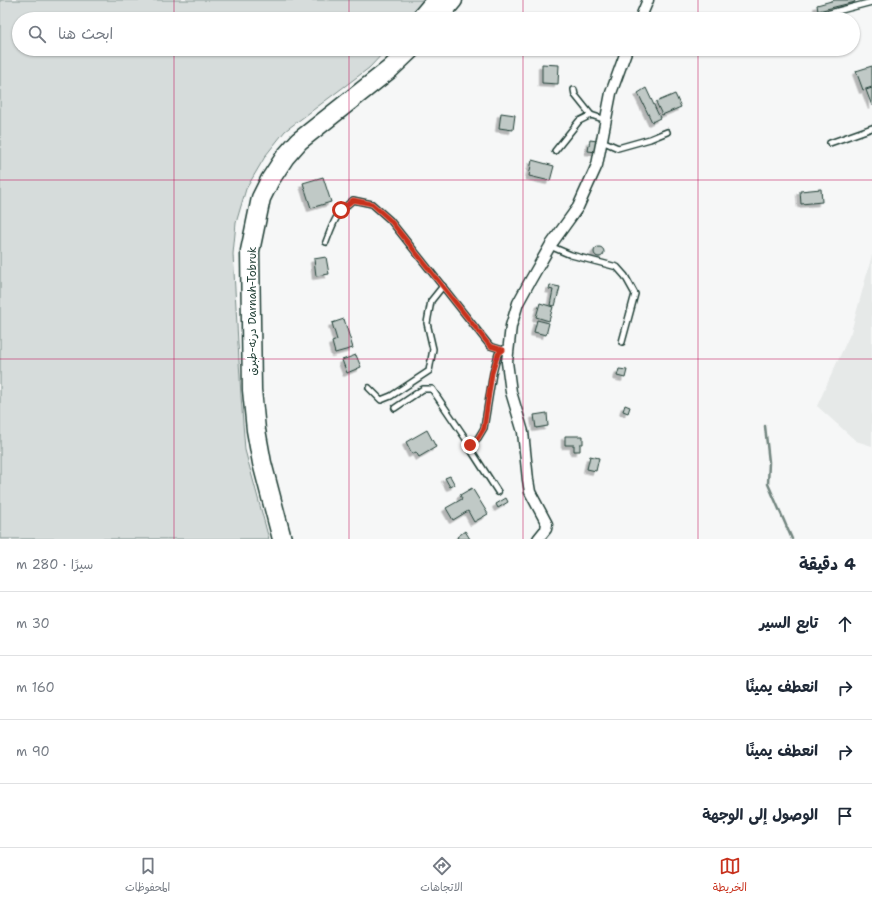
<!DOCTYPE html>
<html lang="ar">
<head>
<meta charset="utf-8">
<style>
  :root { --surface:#fff; --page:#f6f6f7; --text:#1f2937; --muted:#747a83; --line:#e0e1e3; --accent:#c8321e }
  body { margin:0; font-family:"Shantell Sans","Playpen Sans Arabic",sans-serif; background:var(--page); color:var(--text); direction:rtl }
  .stop { position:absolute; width:12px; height:12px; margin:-9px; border:3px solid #c8321e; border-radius:50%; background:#fff }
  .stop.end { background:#c8321e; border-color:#fff; box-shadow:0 1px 4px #0008 }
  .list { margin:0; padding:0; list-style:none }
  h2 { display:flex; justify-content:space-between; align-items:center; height:52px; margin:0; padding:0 16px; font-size:17px }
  h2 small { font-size:13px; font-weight:400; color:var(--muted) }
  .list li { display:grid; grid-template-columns:26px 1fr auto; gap:12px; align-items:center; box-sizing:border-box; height:64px; padding:0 16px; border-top:1px solid var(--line) }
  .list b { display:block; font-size:15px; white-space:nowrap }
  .list em { font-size:13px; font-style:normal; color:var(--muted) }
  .icon { flex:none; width:22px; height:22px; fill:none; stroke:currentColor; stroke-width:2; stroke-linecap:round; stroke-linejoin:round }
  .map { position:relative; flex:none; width:872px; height:539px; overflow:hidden; direction:ltr }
  .search { position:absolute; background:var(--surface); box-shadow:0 1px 3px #0004; left:12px; right:12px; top:12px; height:44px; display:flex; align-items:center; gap:10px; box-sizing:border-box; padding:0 14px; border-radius:22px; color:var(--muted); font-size:15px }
  .sheet { height:308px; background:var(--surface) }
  nav { display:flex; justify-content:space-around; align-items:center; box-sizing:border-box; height:56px; border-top:1px solid var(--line); background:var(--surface); font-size:11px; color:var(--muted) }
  nav a { display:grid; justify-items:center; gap:2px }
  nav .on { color:var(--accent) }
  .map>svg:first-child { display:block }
</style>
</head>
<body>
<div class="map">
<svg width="872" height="539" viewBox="0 0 872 539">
  <defs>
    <filter id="shadow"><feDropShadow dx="-3.5" dy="3.5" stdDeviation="0" flood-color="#0004"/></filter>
  </defs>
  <rect width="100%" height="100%" fill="#f6f7f7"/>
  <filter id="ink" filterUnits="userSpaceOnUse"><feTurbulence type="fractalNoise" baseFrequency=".025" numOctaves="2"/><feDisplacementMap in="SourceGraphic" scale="8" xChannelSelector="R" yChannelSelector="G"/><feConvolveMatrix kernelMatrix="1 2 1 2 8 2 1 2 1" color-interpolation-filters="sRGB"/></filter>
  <g filter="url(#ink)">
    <polygon fill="#e6e9e8" points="872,255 872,446 856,441 817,406 851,332"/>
    <polygon fill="#d6dcdb" stroke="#7a8c88" points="0,0 424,0 410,19 19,19 19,49 387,49 369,68 285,131 266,155 246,189 236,223 233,254 241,396 245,450 269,539 0,539"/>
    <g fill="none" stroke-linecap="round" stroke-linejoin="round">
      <polyline stroke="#72857f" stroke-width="2.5" points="765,426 769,462 768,484 792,539"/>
    </g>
    <g fill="#c0c9c6" stroke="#1f3d34" filter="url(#shadow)">
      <polygon points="835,0 854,0 855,2 818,11 817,5"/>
      <polygon points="542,64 559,65 558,84 542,83"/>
      <polygon points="872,66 872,87 863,90 856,71"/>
      <polygon points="646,88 660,118 652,122 638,93"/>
      <polygon points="872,88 872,106 866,90"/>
      <polygon points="675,94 681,107 662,115 656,102"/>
      <polygon points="501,113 515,115 513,130 499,128"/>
      <polygon points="590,140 597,141 596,152 588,151"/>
      <polygon points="532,160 554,166 550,181 529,176"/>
      <polygon points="323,177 331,202 311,208 303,183"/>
      <polygon points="821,189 822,202 801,204 800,191"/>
      <circle cx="599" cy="252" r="5"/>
      <polygon points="326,257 329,274 316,276 314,259"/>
      <polygon points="550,285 560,287 555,306 550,305 553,290 549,289"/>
      <polygon points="540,303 553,307 549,321 536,317"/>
      <polygon points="344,319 353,348 335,353 332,342 337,340 332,323"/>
      <polygon points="537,320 549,323 546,335 534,332"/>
      <polygon points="356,355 361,367 347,373 342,360"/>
      <polygon points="619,369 627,370 625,378 617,376"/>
      <polygon points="625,405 630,407 628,413 623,411"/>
      <polygon points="547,413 548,426 536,428 534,415"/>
      <polygon points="427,430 436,447 419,457 416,452 412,454 406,442"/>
      <polygon points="565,436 583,436 583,444 580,444 580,451 574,451 574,445 565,445"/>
      <polygon points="590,456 599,458 596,471 587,469"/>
      <polygon points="450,476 455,485 450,487 445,478"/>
      <polygon points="472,488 488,514 474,522 468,511 453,520 446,508 462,499 460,495"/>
      <polygon points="506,498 508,502 498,508 496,504"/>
      <polygon points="465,531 470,539 458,539 457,537"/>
    </g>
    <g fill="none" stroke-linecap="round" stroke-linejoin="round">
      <g stroke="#1f3d34" stroke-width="8">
        <g id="lane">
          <polyline points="811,18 872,2"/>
          <polyline points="574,90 575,95 591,115"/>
          <polyline points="602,141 618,148 650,139 667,132"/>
          <polyline points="830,143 872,128"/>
          <polyline points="555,151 579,121 591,115 606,120"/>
          <path d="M326,242C334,221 335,215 353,200L372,204L390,220L490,346L503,350"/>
          <polyline points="550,246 571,255 617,267 625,276 635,294 622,342"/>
          <polyline points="369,388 381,400 391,396 429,371 433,349 427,323 431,301 443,286"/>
          <polyline points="395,408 423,389 432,389 470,445"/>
          <polyline points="498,492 471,450 470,445 478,438 484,428 493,373 498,354 504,349"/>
        </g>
      </g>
      <g stroke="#1f3d34" stroke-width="13">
        <g id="street">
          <polyline points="640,19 648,0"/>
          <polyline points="538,539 546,529 547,524 530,492 528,480 523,432 511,392 507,362 511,326 518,303 530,281 550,246 578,207 597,165 611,93 627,49"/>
        </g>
      </g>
      <g stroke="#1f3d34" stroke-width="21">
        <g id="highway">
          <polyline points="420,19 436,0"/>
          <polyline points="437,19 453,0"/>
          <polyline points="282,539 262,463 256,430 252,390 250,251 261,198 270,180 285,157 299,141 390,69 411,49"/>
        </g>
      </g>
      <use href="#lane" stroke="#fff" stroke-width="5"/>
      <use href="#street" stroke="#fff" stroke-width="10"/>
      <use href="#highway" stroke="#fff" stroke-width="18"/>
    </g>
  </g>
  <g fill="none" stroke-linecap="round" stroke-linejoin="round" filter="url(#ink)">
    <polyline stroke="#c8321e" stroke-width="5" points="341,210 353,200 372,204 390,220 490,346 503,350 498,354 492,373 484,428 478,438 470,445"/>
  </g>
  <path fill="none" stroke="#c2185b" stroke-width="1" stroke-opacity="0.55" d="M174,0V19M349,0V19M523,0V19M698,0V19M174,49V539M349,49V539M523,49V539M698,49V539M0,180H872M0,359H872"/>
  <g text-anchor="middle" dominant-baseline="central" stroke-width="4" stroke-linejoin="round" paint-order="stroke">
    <g font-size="11" fill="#1f3d34" stroke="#fff">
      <text transform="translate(252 311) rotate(-90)">درنه-طبرق Darnah-Tobruk</text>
    </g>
  </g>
</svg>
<div class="stop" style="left:341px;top:210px"></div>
<div class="stop end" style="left:470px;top:445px"></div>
<div class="search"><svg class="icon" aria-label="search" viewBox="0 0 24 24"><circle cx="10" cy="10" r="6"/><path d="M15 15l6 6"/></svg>ابحث هنا</div>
</div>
<section class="sheet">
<h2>4 دقيقة<small>سيرًا · 280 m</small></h2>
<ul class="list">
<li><svg class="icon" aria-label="ahead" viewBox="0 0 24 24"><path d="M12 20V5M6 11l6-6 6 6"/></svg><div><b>تابع السير</b></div><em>30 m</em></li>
<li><svg class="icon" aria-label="right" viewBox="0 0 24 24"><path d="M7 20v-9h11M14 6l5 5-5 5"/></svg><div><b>انعطف يمينًا</b></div><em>160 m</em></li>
<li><svg class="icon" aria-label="right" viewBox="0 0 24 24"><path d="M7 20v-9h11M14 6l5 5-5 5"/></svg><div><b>انعطف يمينًا</b></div><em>90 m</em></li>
<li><svg class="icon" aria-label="arrive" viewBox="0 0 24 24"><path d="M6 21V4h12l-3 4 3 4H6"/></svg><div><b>الوصول إلى الوجهة</b></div></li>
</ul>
</section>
<nav>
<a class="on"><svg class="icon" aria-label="map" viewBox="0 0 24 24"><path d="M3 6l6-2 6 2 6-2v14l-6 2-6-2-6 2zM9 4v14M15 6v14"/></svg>الخريطة</a>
<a><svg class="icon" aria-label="directions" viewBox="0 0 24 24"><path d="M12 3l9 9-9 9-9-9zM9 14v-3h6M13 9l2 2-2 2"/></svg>الاتجاهات</a>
<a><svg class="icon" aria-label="saved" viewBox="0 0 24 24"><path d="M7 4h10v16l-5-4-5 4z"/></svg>المحفوظات</a>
</nav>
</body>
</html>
